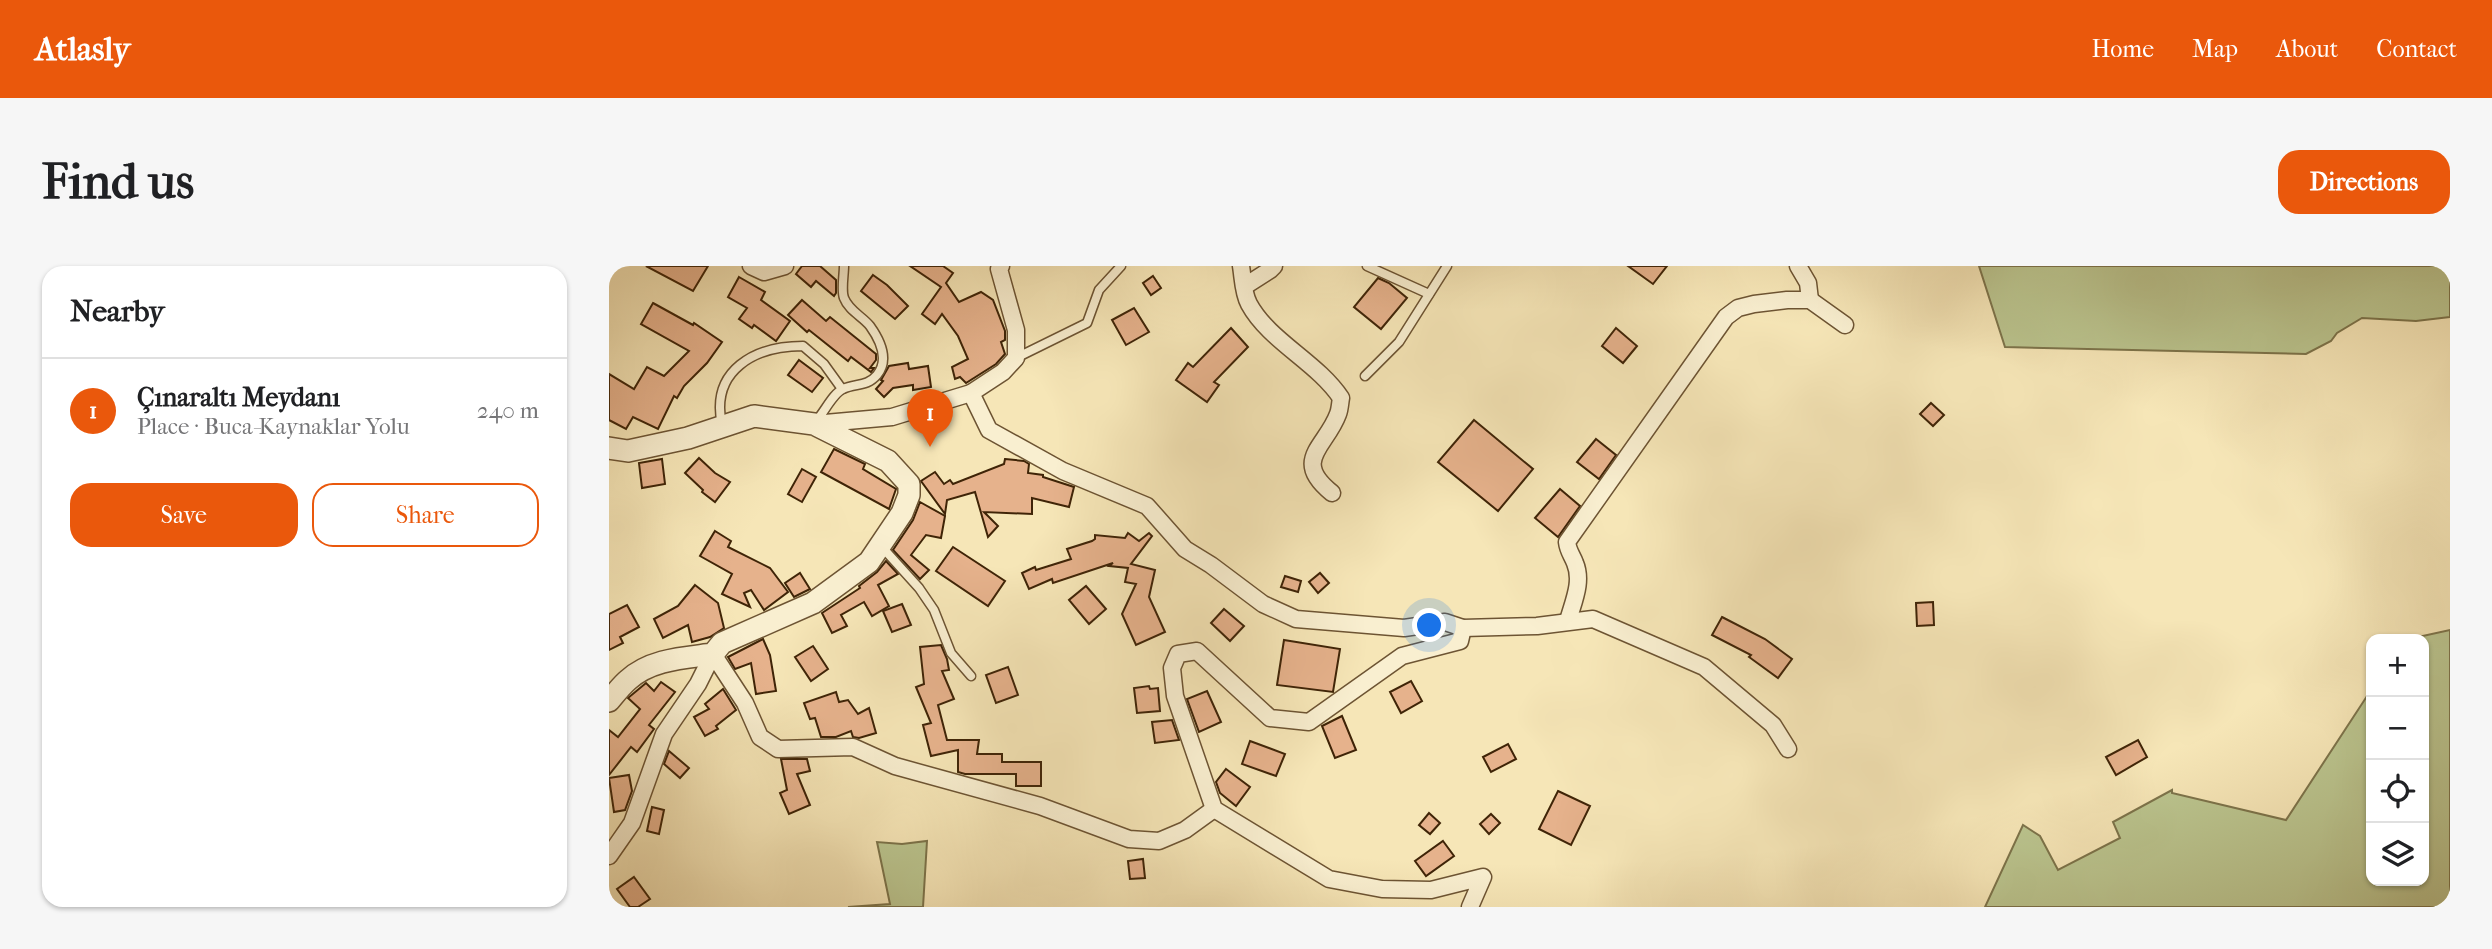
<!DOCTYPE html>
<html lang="en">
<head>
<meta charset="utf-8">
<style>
  :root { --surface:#fff; --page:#f6f6f6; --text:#202124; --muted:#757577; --line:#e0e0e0; --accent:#ea580c }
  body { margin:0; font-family:"IM FELL French Canon",serif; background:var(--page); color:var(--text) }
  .controls { position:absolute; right:21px; bottom:21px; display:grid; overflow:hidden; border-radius:14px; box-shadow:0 2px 5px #0004 }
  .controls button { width:63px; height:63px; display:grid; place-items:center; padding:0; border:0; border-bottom:2px solid var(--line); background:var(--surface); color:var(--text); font:35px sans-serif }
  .you { position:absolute; left:821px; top:360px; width:24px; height:24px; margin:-18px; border:5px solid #fff; border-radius:50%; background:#1a73e8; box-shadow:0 0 0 10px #1a73e833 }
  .badge { display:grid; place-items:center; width:46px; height:46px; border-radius:50%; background:var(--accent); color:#fff; font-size:23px; font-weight:700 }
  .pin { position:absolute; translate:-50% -58px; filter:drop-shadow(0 2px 4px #0008) }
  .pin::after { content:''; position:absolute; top:37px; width:24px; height:21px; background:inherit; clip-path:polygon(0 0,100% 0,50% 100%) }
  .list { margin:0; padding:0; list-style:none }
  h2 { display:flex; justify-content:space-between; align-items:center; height:91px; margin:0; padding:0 28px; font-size:30px }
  h2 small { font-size:23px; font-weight:400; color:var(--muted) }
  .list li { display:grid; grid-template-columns:46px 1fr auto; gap:21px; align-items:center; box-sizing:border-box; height:105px; padding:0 28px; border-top:2px solid var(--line) }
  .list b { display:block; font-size:26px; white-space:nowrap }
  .list p { margin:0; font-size:23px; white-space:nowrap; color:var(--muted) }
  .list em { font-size:23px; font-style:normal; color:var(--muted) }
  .actions { display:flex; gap:14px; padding:21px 28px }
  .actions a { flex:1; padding:16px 0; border:2px solid var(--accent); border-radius:21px; text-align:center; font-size:24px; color:var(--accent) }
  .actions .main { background:var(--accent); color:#fff }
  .icon { flex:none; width:38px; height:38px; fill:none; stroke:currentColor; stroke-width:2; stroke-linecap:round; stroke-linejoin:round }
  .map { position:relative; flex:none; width:1841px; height:641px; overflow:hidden; border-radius:21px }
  header { display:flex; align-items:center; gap:42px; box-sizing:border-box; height:98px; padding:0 35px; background:var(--accent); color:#fff }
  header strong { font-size:33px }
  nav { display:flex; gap:38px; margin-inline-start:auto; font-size:24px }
  .intro { display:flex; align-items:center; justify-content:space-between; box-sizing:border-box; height:168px; padding:0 42px }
  h1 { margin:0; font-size:49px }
  .button { padding:18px 32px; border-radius:21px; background:var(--accent); color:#fff; font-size:24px; font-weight:700 }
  main { display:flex; gap:42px; padding:0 42px }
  aside { flex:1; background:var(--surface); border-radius:21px; box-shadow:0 2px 5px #0004 }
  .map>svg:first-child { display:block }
</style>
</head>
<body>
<header>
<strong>Atlasly</strong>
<nav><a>Home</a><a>Map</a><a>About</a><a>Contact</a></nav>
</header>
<div class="intro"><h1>Find us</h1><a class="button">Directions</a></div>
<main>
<aside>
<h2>Nearby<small></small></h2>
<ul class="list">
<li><span class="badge">1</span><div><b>Çınaraltı Meydanı</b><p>Place · Buca-Kaynaklar Yolu</p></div><em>240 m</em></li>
</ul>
<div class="actions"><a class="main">Save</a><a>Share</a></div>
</aside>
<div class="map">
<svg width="1841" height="641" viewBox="0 0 1841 641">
  <rect width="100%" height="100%" fill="#f6e6b7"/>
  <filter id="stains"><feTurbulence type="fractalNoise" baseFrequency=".00286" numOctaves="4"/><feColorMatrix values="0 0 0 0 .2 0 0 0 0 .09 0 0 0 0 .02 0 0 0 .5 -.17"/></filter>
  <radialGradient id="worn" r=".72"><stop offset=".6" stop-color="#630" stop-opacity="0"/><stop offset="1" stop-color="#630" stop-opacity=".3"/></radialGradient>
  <g fill="#bbc58f" stroke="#7d744b" stroke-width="2">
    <polygon points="1370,0 1841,0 1841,51 1807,55 1753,52 1728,67 1722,75 1697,88 1396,81"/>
    <polygon points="1841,364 1841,641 1376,641 1414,559 1431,570 1449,604 1511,572 1504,556 1563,524 1563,527 1677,554 1762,424 1762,615 1815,615 1815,373 1800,373"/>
    <polygon points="318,575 314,641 239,641 281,638 268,576 293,578"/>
  </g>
  <g fill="#e6b28c" stroke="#3f2407" stroke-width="2">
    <polygon points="37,0 99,0 84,25"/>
    <polygon points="193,0 211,0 227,14 227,27 225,30 207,15 202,21 187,8"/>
    <polygon points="301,0 334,0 344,7 337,17 350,36 372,26 384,34 396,65 396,74 392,76 396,88 387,98 357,117 351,111 346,113 343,101 359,93 349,70 333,48 326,58 313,48 332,21"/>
    <polygon points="1019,0 1058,0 1044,18"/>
    <polygon points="264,9 278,19 299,40 286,53 252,25"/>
    <polygon points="544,10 552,22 542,29 534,17"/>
    <polygon points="130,11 156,26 152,34 181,55 167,75 145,59 143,62 130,53 138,42 119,31"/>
    <polygon points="769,12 780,17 798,32 772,63 745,41"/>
    <polygon points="193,34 217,55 221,51 267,88 267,94 261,102 265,102 262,106 242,91 239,95 200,64 198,66 179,49"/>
    <polygon points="44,37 84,59 85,57 113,76 98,97 75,120 68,132 65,130 49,163 24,151 17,163 0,154 0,108 25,123 38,101 55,110 80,85 32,58"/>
    <polygon points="525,42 540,66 517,79 503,54"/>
    <polygon points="622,62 639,81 605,116 610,119 598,136 567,114 579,97 584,101"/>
    <polygon points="1007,62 1028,80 1014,97 993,80"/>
    <polygon points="190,94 214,112 203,126 179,109"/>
    <polygon points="299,97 300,103 319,100 322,121 304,124 304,119 284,122 275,131 267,123 274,115 272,114 280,100"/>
    <polygon points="1322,137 1335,149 1324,160 1311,148"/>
    <polygon points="865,154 924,203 889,245 829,196"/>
    <polygon points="987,173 1007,189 990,213 968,196"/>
    <polygon points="225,183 256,198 254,203 287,223 280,243 212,206"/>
    <polygon points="90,192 106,207 121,216 106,236 93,226 94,224 76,207"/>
    <polygon points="53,193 56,218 33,222 30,197"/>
    <polygon points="396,193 415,195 420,198 419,207 434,209 434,211 465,221 460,241 423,232 423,248 375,246 389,260 379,271 366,226 338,234 336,248 312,215 326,206 335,218 341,214 344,218 395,198"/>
    <polygon points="193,203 207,211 193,236 179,228"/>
    <polygon points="951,223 971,240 949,271 926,252"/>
    <polygon points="311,236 336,250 332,272 317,269 302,289 320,304 311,313 284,284 304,254"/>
    <polygon points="106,265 122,275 119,281 161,302 179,326 155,344 142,324 135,327 141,341 113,328 123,308 91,290"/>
    <polygon points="519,267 530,275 540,267 543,270 522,298 546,304 540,331 556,366 527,379 513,348 527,318 516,316 519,302 500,300 504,297 444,317 443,313 420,323 413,307 426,301 427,304 462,293 458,283 483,275 486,273 486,269 516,272"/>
    <polygon points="344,281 396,315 379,340 327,305"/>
    <polygon points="277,295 289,308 269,319 280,340 263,350 255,336 232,349 238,360 223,367 213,347 251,322 250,320 268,306"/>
    <polygon points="191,307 201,323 185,331 176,317"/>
    <polygon points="711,307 720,317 709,327 700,316"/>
    <polygon points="676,310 692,315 689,326 672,321"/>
    <polygon points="86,319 109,337 115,362 101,371 83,376 79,359 54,372 45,353 69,340"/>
    <polygon points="477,320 497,343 480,358 460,334"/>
    <polygon points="1324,336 1325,359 1308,360 1307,337"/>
    <polygon points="293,338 302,359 283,366 274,345"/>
    <polygon points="18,339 30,361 11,371 14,377 0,384 0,348"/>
    <polygon points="615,343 635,360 621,375 602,357"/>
    <polygon points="1113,351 1156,373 1183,393 1169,412 1140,391 1142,389 1103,369"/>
    <polygon points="154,373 161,389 167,425 147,428 142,397 126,403 119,391"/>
    <polygon points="675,374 731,383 724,426 668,419"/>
    <polygon points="332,379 338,393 340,404 333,405 345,433 329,439 338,474 370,474 368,488 393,488 393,496 432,496 432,520 407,520 407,508 356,508 349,506 349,484 322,490 314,459 322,457 307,421 315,418 311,381"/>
    <polygon points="204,380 219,403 202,415 186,391"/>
    <polygon points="399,401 409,429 387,437 377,409"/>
    <polygon points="802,415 813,435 792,447 781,426"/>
    <polygon points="52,416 66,426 40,459 45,463 28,486 22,481 0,509 0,464 9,471 31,443 19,432 37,417 45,425"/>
    <polygon points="540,420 541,423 549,422 551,445 528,447 525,422"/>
    <polygon points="114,423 127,444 107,460 109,463 96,470 85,451 100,443 96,438"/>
    <polygon points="598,425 612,456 590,466 578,433"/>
    <polygon points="227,426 230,436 239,434 249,448 260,442 267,467 250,472 244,471 242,465 227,471 212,471 206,452 201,453 195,437"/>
    <polygon points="733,450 747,484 726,492 713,460"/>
    <polygon points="563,454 570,474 546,477 543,456"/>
    <polygon points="1529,474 1538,491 1507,509 1497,491"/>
    <polygon points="641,475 676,488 667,510 633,498"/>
    <polygon points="899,478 907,493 882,506 874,491"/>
    <polygon points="60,485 80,502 71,512 55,498"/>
    <polygon points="172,493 198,493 201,505 188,508 201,539 180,548 171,527 178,524"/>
    <polygon points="617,503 641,521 627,540 611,527 607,516"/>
    <polygon points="20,509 23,525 16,544 5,546 0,512"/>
    <polygon points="949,525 981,540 962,579 930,563"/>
    <polygon points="43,541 55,544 50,568 38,565"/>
    <polygon points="820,547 831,557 821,568 810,559"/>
    <polygon points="882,548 891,557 880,568 871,558"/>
    <polygon points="834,575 845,590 817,610 806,595"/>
    <polygon points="534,593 536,612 521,613 519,595"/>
    <polygon points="25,611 41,633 29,641 21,641 8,623"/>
  </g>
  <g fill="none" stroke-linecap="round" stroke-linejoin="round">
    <g stroke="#6d5433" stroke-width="11">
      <g id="service">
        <polyline points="758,0 820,28"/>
        <polyline points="407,92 478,57 490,24 512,0"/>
        <polyline points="756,110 790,76 838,0"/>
        <path d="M207,155C215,147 224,127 234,123C246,117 258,121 268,109C281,93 271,74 261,60C253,50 240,45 235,32C232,24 235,9 235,0"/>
        <path d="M113,159C101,104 146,80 194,80L215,98L233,123"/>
        <polyline points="273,281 310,322 325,344 342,387 362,410"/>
      </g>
    </g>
    <g stroke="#6d5433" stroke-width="19">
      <g id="minor">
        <polyline points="142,0 155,6 176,0"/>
        <path d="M632,0C634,12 634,27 640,38C660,75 708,96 732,132C731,137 731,143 729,148C717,181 682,194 723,227"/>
        <polyline points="1189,0 1199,17 1201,34"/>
        <polyline points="636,20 661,4 665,0"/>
        <polyline points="362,127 394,106 407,92 407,64 390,3 392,0"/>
        <polyline points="205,158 283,151 362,127 380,164 454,205 538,240 576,283 602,299 654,338 687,353 795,362 836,356 854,362 928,360 984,353 1095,401 1164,459 1179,483"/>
        <path d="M959,355C964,336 974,316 966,297C963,289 959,285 958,276L1117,51L1129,42L1145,38L1178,34H1201L1236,59"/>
        <polyline points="854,362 851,375 793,390 700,456 661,452 588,385 569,388 563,402 566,430 605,543 720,613 773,623 822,624 874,611 861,641"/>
        <polyline points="0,590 23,557 55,468 89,418 104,388 136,437 151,471 169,483 244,481 286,500 431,540 520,573 550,575 576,564 605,543"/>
      </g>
    </g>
    <g stroke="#6d5433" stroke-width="24">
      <path id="tertiary" d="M0,182L19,185L79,172L145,150L205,158L279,195L300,218V229L293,247L260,296L204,337L113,377L104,388C75,392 42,393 19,414C12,420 6,428 0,435"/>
    </g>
    <use href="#service" stroke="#f9efd0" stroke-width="8"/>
    <use href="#minor" stroke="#f9efd0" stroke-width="16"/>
    <use href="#tertiary" stroke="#f9efd0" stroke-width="21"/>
  </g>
  <rect width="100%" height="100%" filter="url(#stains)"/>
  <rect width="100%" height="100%" fill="url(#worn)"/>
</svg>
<div class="controls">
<button>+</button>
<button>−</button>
<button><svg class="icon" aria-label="locate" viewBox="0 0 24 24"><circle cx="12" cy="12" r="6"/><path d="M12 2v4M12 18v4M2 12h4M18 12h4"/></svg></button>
<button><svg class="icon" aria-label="layers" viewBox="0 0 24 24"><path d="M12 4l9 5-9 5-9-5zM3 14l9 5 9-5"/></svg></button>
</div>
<div class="you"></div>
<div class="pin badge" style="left:321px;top:181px">1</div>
</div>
</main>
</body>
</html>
